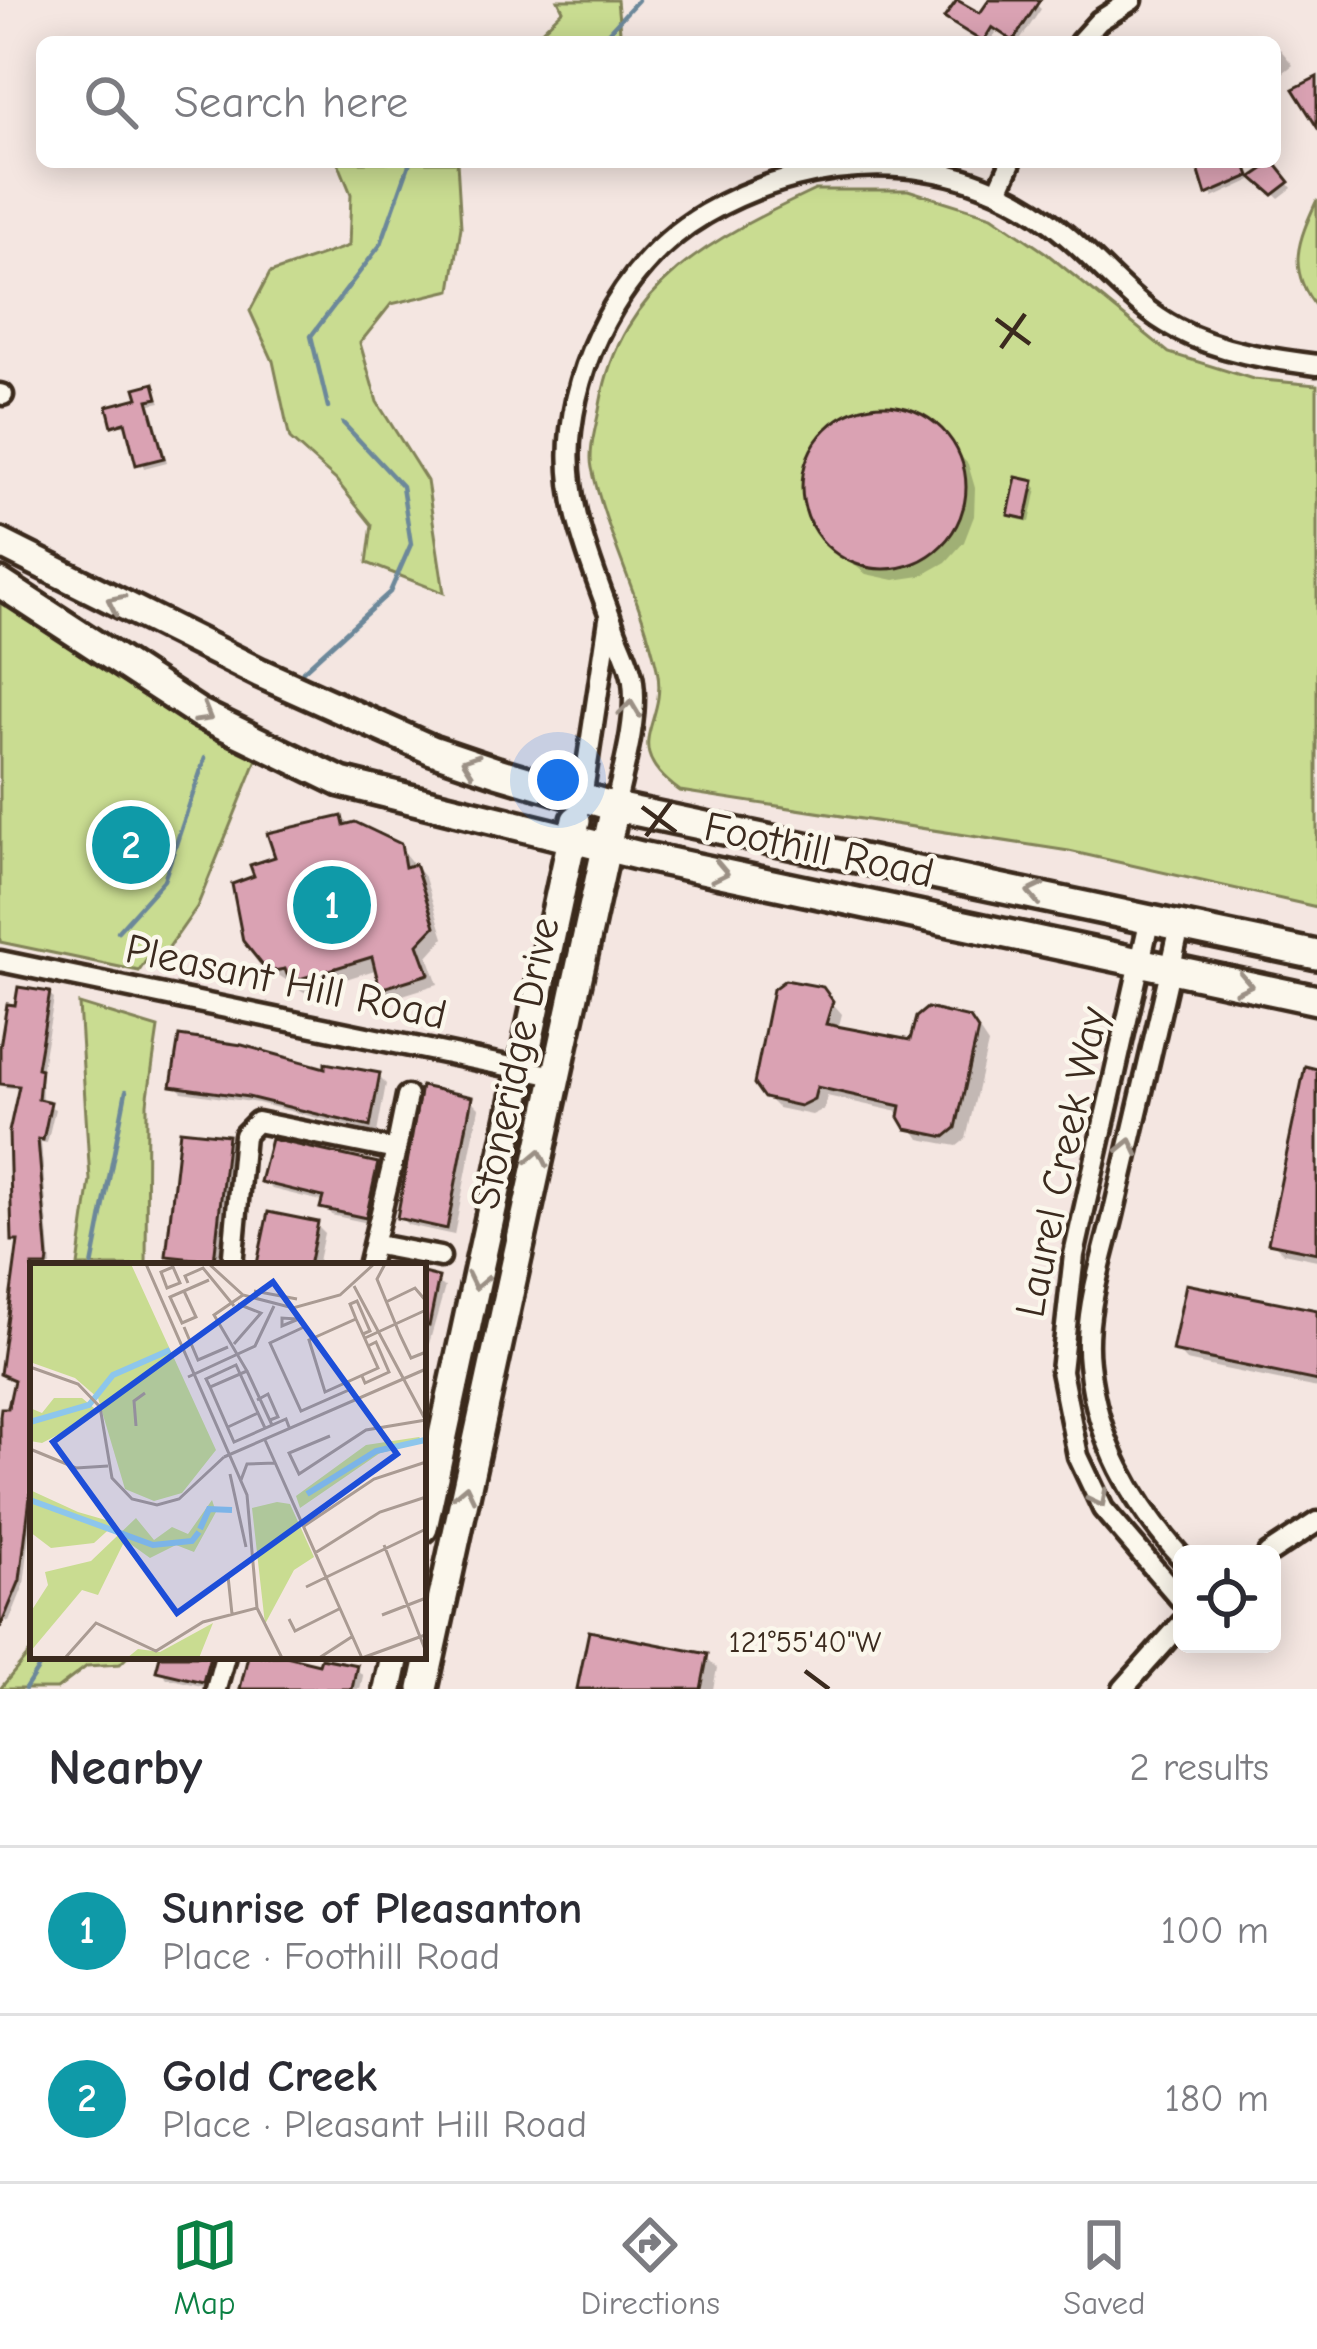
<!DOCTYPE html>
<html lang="en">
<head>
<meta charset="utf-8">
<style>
  :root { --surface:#fff; --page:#f2f2f3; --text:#2b2b33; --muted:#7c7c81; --line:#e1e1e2; --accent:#0b8043 }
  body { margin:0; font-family:"Comic Neue",sans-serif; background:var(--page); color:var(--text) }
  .controls { position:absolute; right:36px; bottom:36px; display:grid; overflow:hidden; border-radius:18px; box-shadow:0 6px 30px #0003 }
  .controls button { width:108px; height:108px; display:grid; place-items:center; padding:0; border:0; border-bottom:3px solid var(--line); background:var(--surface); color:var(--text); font:60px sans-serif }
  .you { position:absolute; left:558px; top:780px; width:42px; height:42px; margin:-30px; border:9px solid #fff; border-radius:50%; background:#1a73e8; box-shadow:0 0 0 18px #1a73e833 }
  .badge { display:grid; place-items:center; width:78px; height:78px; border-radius:50%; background:var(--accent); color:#fff; font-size:39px; font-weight:700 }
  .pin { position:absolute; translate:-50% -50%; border:6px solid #fff; box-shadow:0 3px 12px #0006 }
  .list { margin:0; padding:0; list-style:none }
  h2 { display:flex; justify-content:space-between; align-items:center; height:156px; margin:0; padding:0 48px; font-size:51px }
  h2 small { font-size:39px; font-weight:400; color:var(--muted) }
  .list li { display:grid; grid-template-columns:78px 1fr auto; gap:36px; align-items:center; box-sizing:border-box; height:168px; padding:0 48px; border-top:3px solid var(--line) }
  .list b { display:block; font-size:45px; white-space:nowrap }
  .list p { margin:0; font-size:39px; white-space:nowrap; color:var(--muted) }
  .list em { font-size:39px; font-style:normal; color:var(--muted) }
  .icon { flex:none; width:66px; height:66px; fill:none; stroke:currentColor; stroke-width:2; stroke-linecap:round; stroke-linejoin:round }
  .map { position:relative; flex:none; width:1317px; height:1689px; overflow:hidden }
  .search { position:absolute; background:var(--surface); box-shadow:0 6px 30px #0003; left:36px; right:36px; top:36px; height:132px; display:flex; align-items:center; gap:30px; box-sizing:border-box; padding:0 42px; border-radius:18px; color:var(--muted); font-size:45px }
  .sheet { height:492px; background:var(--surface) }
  nav { display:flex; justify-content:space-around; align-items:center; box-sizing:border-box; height:168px; border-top:3px solid var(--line); background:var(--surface); font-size:33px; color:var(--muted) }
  nav a { display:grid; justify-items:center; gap:6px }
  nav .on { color:var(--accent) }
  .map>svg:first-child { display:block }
</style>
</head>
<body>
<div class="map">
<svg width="1317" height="1689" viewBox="0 0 1317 1689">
  <rect width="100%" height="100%" fill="#f4e6e1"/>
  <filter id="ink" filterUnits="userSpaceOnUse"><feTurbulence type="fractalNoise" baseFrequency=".00833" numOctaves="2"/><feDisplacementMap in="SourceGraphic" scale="24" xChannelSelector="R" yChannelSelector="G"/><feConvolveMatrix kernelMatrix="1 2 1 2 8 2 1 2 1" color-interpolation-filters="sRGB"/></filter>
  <g filter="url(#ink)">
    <g fill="#c9dc91" stroke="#828358" stroke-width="3">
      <polygon points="558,0 617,0 621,42 530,42 563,10"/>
      <polygon points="338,162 457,162 461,227 451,290 391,304 360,343 377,402 427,481 444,593 367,563 372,525 336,480 290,439 273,361 250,311 270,273 349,246 351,194"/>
      <path d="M815,190H908L992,216L1046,253L1169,353L1253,379L1317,385V907L1069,851L680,791C616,744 669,725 657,669C642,601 607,537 592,468C588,450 597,424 600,405C621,283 714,238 815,190Z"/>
      <path d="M1317,200V308C1286,269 1298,241 1317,200Z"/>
      <polygon points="0,598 199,729 257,759 197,907 162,957 150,955 139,971 0,942"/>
      <polygon points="79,1004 158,1028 147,1103 146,1266 78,1266 90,1180"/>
      <polygon points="33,1649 33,1656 128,1656 120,1664 87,1666 57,1689 0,1689"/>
    </g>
    <g fill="#0003">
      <polygon points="992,0 1031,0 1041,9 1019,42 998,30 990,42 983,42 953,22 981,17"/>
      <polygon points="1280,49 1293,65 1275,79 1275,53"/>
      <polygon points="1199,162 1247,162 1252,180 1213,198"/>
      <polygon points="1277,169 1292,188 1279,198 1257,177"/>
      <polygon points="153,387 161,402 151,404 167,462 144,468 129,426 115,424"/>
      <polygon points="897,408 921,416 933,428 968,464 975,488 974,516 964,542 946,562 921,576 894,580 866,574 831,547 813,525 805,499 805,473 813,450 848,416"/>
      <polygon points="1032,483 1037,488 1030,522 1016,519 1011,514"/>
      <polygon points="341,819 399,847 425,878 444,938 428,956 438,984 393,998 383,988 378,969 304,992 271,970 258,878"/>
      <polygon points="821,990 842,1014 838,1029 913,1044 968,1021 980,1032 988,1044 966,1139 957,1146 920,1139 903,1113 827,1096 824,1109 812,1115 778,1108 766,1096"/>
      <polygon points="49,995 54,999 41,1073 42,1103 55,1109 47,1143 41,1142 51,1266 33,1266 33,1508 24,1585 9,1622 4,1620 0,1628 0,1442 16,1382 3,1376 21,1246 15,1240 21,1089 4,1087 0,1076"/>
      <polygon points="327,1071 378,1076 386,1084 377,1133 258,1103 182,1092 175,1085"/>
      <polygon points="1317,1072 1317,1260 1283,1253 1272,1242"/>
      <polygon points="471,1100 479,1108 454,1235 408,1225 400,1217"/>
      <polygon points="227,1138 234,1146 222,1266 178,1266 170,1255"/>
      <polygon points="376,1166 384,1174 373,1224 331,1215 325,1202 272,1189 264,1181"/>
      <polygon points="316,1225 324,1233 317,1266 261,1263"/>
      <polygon points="423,1277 445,1287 423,1365"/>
      <polygon points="1317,1313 1317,1388 1186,1361 1176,1350"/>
      <polygon points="163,1656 217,1656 210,1688 167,1678 160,1670"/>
      <polygon points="256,1656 356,1668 363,1676 360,1689 246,1689"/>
      <polygon points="706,1657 717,1668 713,1689 580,1689"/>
    </g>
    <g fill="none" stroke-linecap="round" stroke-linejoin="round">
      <g stroke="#6c889a" stroke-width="4.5">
        <polyline points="599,42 638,0"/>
        <polyline points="328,407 311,336 381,244 410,162"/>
        <polyline points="303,671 390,592 411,544 402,486 343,423"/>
        <polyline points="118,931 164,880 205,758"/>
        <polyline points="92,1266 126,1091"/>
        <polyline points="25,1689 46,1656"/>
      </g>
    </g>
    <g fill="#daa2b3" stroke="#3b2a1e" stroke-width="3">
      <polygon points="957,0 980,13 989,0 1040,0 1013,41 992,27 983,42 944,18"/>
      <polygon points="1317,77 1317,127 1293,89"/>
      <polygon points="1196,162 1245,162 1250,176 1206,195"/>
      <polygon points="1274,162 1290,182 1273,195 1252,177"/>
      <polygon points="154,383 158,398 148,400 164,458 136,465 125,422 112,426 107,406 138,398 135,388"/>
      <circle cx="884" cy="487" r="82"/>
      <polygon points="1016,477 1034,481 1026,519 1008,515"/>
      <polygon points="342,816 344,825 355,822 401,844 405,867 415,864 435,926 418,944 429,974 380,989 372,957 290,982 285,969 268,972 243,941 232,884 254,876 250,865 275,857 267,833"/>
      <polygon points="785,980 823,987 833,1001 826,1024 910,1040 916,1017 927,1008 970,1018 978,1030 956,1128 945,1137 906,1129 899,1117 901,1106 817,1087 814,1099 800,1106 764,1098 754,1084 773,989"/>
      <polygon points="18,987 50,992 37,1068 41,1069 38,1099 51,1102 43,1140 38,1139 48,1259 47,1266 33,1266 33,1472 20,1580 0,1628 0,1416 1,1408 8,1408 14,1380 0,1374 18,1241 12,1241 9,1132 19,1086 0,1084 0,1047 7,1004 15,1005"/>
      <polygon points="179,1036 242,1045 325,1068 325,1063 380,1073 370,1127 248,1097 171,1086"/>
      <polygon points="1305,1066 1317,1069 1317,1253 1268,1243"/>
      <polygon points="421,1086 472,1097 447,1229 397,1218"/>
      <polygon points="180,1130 228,1135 214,1261 166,1256"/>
      <polygon points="271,1139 378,1163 366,1218 320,1208 323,1197 260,1182"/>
      <polygon points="268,1212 318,1222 309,1266 257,1264"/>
      <polygon points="423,1273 439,1277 429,1326 423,1325"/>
      <polygon points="1186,1284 1317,1310 1317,1381 1172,1351"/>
      <polygon points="589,1631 708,1654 701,1689 577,1689"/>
      <polygon points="160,1656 210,1656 203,1682 156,1671"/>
      <polygon points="248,1656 286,1656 319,1664 321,1658 357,1665 352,1689 240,1689"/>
    </g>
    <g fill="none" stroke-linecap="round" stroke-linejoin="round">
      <g stroke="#3b2a1e" stroke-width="27">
        <g id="minor">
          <polyline points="1080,42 1099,21 1132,0"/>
          <polyline points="998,191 1011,162"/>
          <polyline points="0,394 3,395"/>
          <polyline points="582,798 609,619"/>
          <path d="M615,807C623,771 638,719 633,682C631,665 621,647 615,630C592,564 562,502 571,430C581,345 630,258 705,214C819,148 964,146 1067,236C1105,268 1133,306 1177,329C1220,352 1270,359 1317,365"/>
          <polyline points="1150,918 1074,1255 1061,1371 1078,1456 1103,1509 1182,1601"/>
          <path d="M1180,926C1159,1021 1136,1116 1114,1211C1103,1259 1083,1314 1089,1364C1097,1441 1131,1501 1182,1558"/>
          <polyline points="0,961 555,1076"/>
          <polyline points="396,1150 407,1096"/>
          <polyline points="377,1245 440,1257"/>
          <polyline points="232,1266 244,1135 257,1122 396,1150 368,1266"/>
          <polyline points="1268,1554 1317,1522"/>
          <polyline points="216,1689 225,1656"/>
          <polyline points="1123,1689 1182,1623"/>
        </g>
      </g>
      <g stroke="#3b2a1e" stroke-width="36">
        <g id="secondary">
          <polyline points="0,543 260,673 432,750 497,772 615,807 1317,955"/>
          <polyline points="0,583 199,713 341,782 641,856 1317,1000"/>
          <polyline points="423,1528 576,820"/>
          <polyline points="388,1689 395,1656"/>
          <polyline points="423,1689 615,807"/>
        </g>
      </g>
      <use href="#minor" stroke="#fbf7ec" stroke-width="18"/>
      <use href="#secondary" stroke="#fbf7ec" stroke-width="27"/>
    </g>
    <defs><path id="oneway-chevron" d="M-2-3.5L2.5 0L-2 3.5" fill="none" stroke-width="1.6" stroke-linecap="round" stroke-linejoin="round" transform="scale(3)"/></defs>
    <g stroke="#9b9085">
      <use href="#oneway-chevron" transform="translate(115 603) rotate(-154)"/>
      <use href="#oneway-chevron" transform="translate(630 709) rotate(-83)"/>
      <use href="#oneway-chevron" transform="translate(204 715) rotate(30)"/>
      <use href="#oneway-chevron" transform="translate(470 763) rotate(-161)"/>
      <use href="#oneway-chevron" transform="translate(720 872) rotate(12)"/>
      <use href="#oneway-chevron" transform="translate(1035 893) rotate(-168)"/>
      <use href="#oneway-chevron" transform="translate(1244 984) rotate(12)"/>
      <use href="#oneway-chevron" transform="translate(1129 1147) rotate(-77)"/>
      <use href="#oneway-chevron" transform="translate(538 1158) rotate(-78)"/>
      <use href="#oneway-chevron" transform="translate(477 1281) rotate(102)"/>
      <use href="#oneway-chevron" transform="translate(465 1493) rotate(-78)"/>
      <use href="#oneway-chevron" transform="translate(1099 1499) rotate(63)"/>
    </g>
  </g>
  <path fill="none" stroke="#3b2a1e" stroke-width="4.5" d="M996,319L1030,344M1001,348L1025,314M642,807L676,832M646,836L671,802M805,1671L829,1689"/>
  <g text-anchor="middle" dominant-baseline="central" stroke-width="9" stroke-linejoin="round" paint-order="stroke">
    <g font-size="42" fill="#3b2a1e" stroke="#fbf7ec">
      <text transform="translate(819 850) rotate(12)">Foothill Road</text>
      <text transform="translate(286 982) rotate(12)">Pleasant Hill Road</text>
      <text transform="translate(515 1063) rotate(-78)">Stoneridge Drive</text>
      <text transform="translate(1062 1162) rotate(-78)">Laurel Creek Way</text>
    </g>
  </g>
  <g transform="translate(30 1263)">
    <rect width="396" height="396" fill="#f4e6e1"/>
    <path d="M0,1H101L186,187L152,230L124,238L95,226L68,135L45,115L0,99ZM24,135H52L64,145L62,154L12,180L0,178V145L12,150ZM389,174L395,179L350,190L270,245L266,233L336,182ZM0,227L48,249L86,260L64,280L21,285L0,269ZM182,237L186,249L164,289L146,282L120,295L95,277L68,332L52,327L0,389V350L18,322L15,309L61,298L106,255L124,277L142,264L158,271ZM247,239L260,241L284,294L264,307L235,361L222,245ZM183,360L169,395H97L108,386L130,389Z" fill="#c9dc91"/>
    <path fill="none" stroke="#8dc6ec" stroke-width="6" d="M0,159L59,142L83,112L140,87M277,231L346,188L395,177M0,237L123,282L162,278L169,269M170,266L179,246L202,247"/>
    <path fill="none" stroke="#aa9b93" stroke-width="3" d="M116,1L217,232L227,345L252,395M179,1L213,32L263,45L310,32L344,1M355,1L347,16L370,72L381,95L396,89M143,4L150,20L137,25L131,9ZM158,20L155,13L173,5L204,43M324,23L396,158M154,28L166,54L152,60L140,34L179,17M224,28L267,36M213,32L184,52L217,108L180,124L204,179L256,156L259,164M356,39L385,25L396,38M267,56L252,55V63L271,55M326,56L348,105L295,129L279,77ZM326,56L320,41L327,38L340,68L333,71M154,64L168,97L198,84M274,64L240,80L271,148L321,126L318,119M335,75L396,47M204,81L231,50L208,41M0,104L48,121L70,144L82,215L102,236L127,242L149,236L194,194M217,108L242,162M332,113L335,120L359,109L346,79L338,83M158,114L225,83L244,43M180,124L176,116L206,102L228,150M227,137L238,131L248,154L240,157M106,163L104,138L115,130M198,164L228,150L235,165M300,173L259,190L269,211L336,167L396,157M235,177L332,395M0,186L46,205L78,203M194,194L396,106M200,211L216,284M211,217L217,201L245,200M274,263L344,216L396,199M354,282L396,389M285,290L350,249L396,234M198,313L202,351M276,324L396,266M352,352L396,335M259,356L265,368L309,346M35,395L66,360L126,388L173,359L227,345M289,395L323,373M332,395L395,372"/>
    <path fill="#1d4ed8" fill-opacity="0.15" stroke="#1d4ed8" stroke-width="6" d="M243,19L367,191L147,350L23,179Z"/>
    <rect width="396" height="396" fill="none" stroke="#3b2a1e" stroke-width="6"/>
  </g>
  <g font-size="30" text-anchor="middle" fill="#3b2a1e" stroke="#fbf7ec" stroke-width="9" stroke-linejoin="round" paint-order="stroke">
    <text x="805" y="1652">121°55'40"W</text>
  </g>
</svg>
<div class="controls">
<button><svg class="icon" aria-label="locate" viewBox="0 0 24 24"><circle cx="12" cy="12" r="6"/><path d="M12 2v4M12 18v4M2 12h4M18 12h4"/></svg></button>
</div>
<div class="you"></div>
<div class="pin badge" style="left:332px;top:905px;background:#0f9aa8">1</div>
<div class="pin badge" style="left:131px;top:845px;background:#0f9aa8">2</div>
<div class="search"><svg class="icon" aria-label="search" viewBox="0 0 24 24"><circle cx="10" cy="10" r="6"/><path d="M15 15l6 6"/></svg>Search here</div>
</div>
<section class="sheet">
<h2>Nearby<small>2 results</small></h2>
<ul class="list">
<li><span class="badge" style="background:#0f9aa8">1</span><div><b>Sunrise of Pleasanton</b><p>Place · Foothill Road</p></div><em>100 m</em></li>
<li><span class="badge" style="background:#0f9aa8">2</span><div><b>Gold Creek</b><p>Place · Pleasant Hill Road</p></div><em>180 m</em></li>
</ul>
</section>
<nav>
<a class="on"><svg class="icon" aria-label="map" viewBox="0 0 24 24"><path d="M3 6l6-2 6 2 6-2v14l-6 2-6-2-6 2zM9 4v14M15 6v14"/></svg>Map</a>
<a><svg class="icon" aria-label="directions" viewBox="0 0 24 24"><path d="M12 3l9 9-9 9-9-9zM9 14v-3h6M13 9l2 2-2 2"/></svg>Directions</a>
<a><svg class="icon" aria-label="saved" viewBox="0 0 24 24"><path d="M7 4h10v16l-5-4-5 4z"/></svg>Saved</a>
</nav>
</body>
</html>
